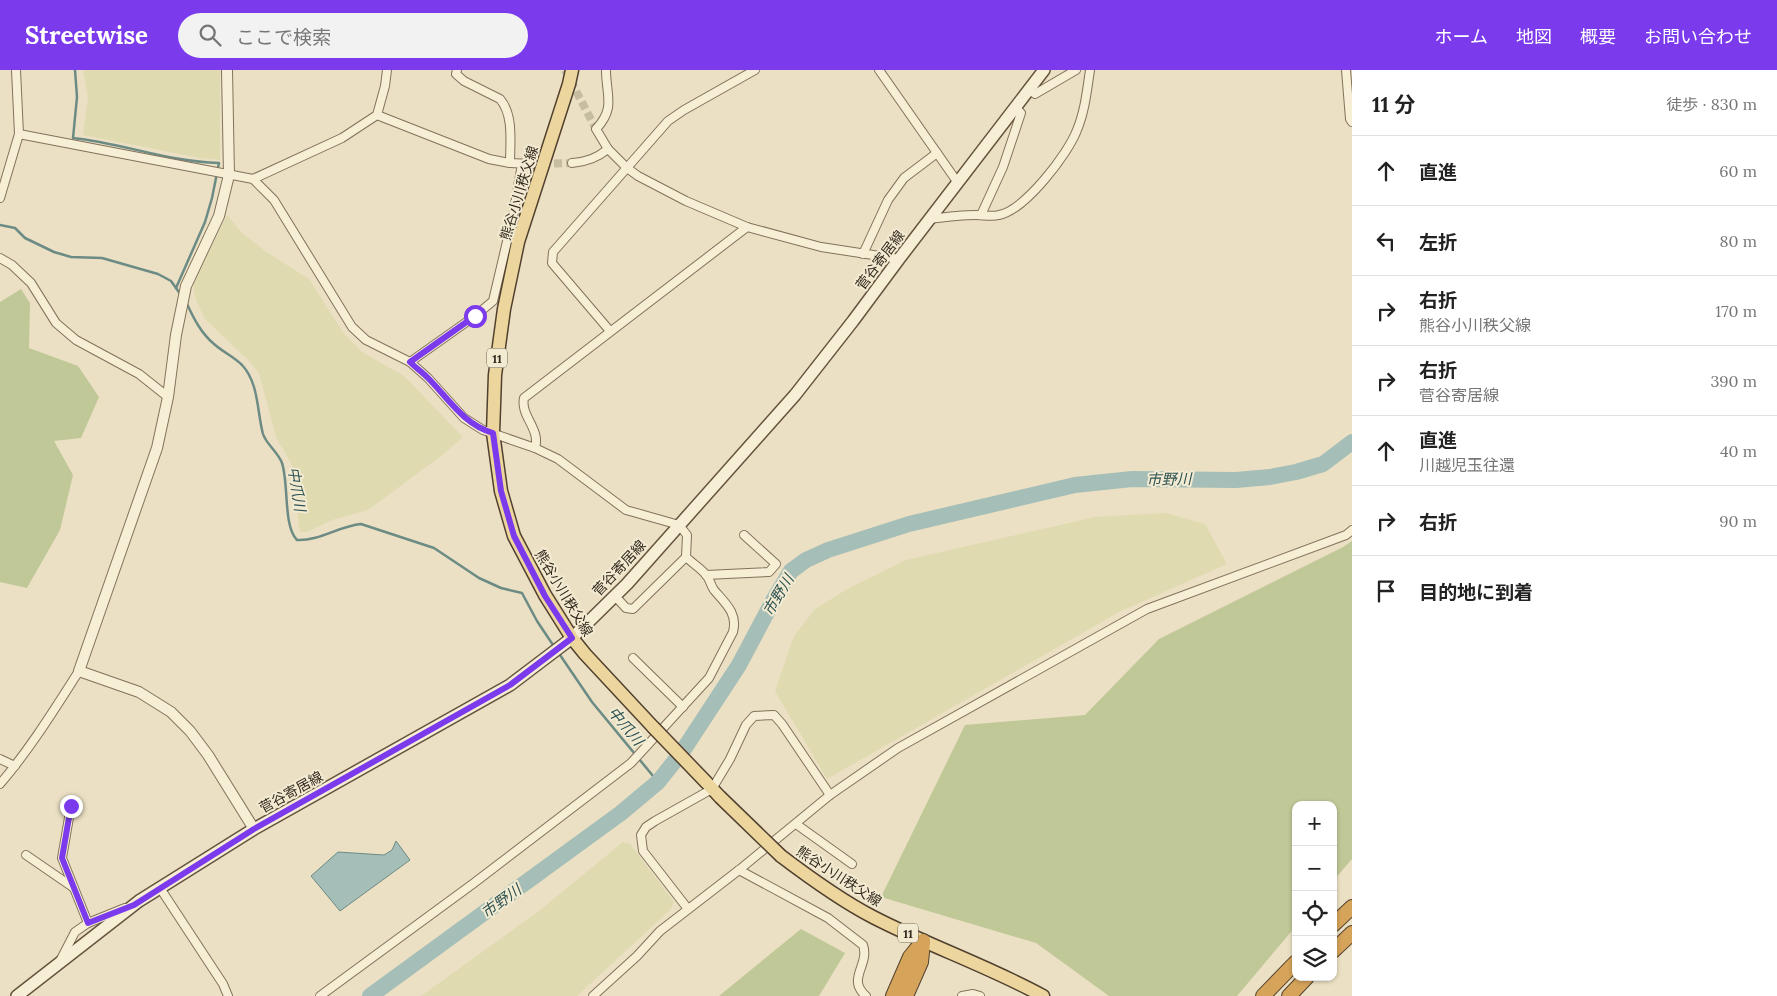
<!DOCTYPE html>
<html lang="ja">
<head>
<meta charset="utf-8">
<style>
  :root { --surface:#fff; --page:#f2f2f2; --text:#222; --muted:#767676; --line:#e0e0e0; --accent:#7c3aed }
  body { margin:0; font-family:Lora,"Noto Sans JP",serif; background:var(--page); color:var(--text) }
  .controls { position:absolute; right:15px; bottom:15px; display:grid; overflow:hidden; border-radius:10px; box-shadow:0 1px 4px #0004 }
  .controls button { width:45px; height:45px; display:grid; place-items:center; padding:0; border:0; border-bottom:1px solid var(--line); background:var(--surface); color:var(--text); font:25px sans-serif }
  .stop { position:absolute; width:15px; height:15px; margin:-11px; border:4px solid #7c3aed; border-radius:50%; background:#fff }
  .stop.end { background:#7c3aed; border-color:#fff; box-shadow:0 1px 5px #0008 }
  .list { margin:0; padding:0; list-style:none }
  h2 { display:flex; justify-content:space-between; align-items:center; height:65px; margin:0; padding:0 20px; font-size:21px }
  h2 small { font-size:16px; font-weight:400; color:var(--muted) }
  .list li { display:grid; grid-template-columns:32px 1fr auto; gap:15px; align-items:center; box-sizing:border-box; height:70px; padding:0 20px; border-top:1px solid var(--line) }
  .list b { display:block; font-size:19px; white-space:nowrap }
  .list p { margin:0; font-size:16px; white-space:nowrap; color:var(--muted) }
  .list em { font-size:16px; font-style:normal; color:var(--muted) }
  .icon { flex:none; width:28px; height:28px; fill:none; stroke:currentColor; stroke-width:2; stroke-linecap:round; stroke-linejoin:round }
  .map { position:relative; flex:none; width:1352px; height:926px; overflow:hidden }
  header { display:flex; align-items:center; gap:30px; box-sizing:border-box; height:70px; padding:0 25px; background:var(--accent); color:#fff }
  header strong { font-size:24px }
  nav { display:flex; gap:28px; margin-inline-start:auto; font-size:18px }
  .search { width:350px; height:45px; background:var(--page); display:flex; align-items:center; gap:12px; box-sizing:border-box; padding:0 18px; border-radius:28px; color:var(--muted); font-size:19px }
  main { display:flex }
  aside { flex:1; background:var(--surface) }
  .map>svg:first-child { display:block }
</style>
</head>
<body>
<header>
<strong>Streetwise</strong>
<div class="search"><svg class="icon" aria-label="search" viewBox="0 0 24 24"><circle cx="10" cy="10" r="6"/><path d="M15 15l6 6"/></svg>ここで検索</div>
<nav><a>ホーム</a><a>地図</a><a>概要</a><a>お問い合わせ</a></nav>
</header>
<main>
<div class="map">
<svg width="1352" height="926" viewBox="0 0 1352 926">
  <rect width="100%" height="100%" fill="#ebe0c3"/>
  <g fill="#e0dab1">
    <polygon points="83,0 220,0 220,90 200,88 83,65 88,28"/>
    <polygon points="227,145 242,163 268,183 309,209 344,264 362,282 404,306 463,367 445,383 368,440 332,450 307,462 301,462 299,458 294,403 291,393 276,367 259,303 248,290 204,248 195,227 193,214"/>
    <polygon points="1166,443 1205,454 1227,494 1119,542 827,709 775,621 794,566 815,539 849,518 906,490 1095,447"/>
    <polygon points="623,772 630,774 674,832 670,840 577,926 421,926 539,841"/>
  </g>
  <g fill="#c0c898">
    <polygon points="21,219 30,233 29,278 78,296 99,327 81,368 54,371 73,405 60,460 27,518 0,512 0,232"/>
    <polygon points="1352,471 1352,789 1333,811 1333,735 1296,735 1296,856 1237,926 1109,926 1036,873 881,827 965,655 1085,645 1159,569 1343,477"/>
    <polygon points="801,859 845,883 819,926 719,926"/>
  </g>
  <polygon fill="#a5beb7" stroke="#6c8b85" points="396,771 410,790 340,841 311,806 338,782 384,785 392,780"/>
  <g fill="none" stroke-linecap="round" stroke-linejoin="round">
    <g stroke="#6c8b85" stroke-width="2.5">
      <path d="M75,0L77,27L73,68C122,73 169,92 219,93L212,128L205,152L176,218"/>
      <polyline points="0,155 15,158 25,168 54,182 71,187 102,188 158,204 171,211 181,225"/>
      <path d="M187,234C194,249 201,263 214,274C223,282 234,287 242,295C259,313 257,342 263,364C266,374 278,382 282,393C289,414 283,456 297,470C320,471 339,456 361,454L434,478L479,508L501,518L522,523L537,551L555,578"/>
      <polyline points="558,582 592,632 658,712"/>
    </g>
    <polyline stroke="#a5beb7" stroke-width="16" points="370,926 621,743 658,712 682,682 739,595 774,529 791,501 806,490 828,480 909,454 1075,415 1132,409 1236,410 1270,407 1296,402 1323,394 1352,372"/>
    <g stroke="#c6bca2" stroke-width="8" stroke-dasharray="8 4" stroke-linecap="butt">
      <polyline points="565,0 596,59"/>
      <polyline points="542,94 572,93"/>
    </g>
    <g stroke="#83725b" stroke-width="10">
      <g id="minor">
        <path d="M457,0L456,4L464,11L500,29C514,45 510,73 510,93"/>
        <path d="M606,0C606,25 616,38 596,59L608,79L627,98L638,106L686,131L747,157L821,177L899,189"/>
        <polyline points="879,0 958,113"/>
        <polyline points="1346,0 1350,49 1352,52"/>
        <polyline points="1028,19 1035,24 1076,0"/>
        <polyline points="377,45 489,89 510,93 532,94"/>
        <path d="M19,64L253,109L274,130L352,257L366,270L410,292L428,308L464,348L483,360L535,378L558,389L626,440L679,455L687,465L686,487C692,493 702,499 707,506C710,510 711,516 714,520C725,533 738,543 733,562L709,608L631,693L474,813L320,926"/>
        <path d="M572,93C587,92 597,88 608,79"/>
        <polyline points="253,109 342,68 377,45 385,16 387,0"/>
        <polyline points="0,128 19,64 16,0"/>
        <polyline points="981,145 1003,97 1021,43 1015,37"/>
        <path d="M930,149C945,147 961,145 976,145C983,145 992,147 999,145C1025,140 1068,84 1077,60C1085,41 1087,20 1090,0"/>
        <polyline points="863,184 888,130 904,108 937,83"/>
        <polyline points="0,188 12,195 31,213 56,253 76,270 139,304 168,327"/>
        <polyline points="610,261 552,193 553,182 668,51 684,40 755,0"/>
        <polyline points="410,292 475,246 493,231 513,146 522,94"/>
        <path d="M535,378C541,359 520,346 524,328L747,157"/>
        <polyline points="706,505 769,502 776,494 744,465"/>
        <polyline points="615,526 626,538 633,539 686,487"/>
        <polyline points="633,588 683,637"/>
        <polyline points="0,689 15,696"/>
        <path d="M0,714C30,679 54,640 79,601"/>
        <polyline points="71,736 62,788 88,853"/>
        <polyline points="796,754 852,794"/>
        <polyline points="26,785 74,818"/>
        <path d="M739,800L828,848L863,875C870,895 846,909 866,926"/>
        <polyline points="160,818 223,914 228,926"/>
        <polyline points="688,839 643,781 641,765 646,757 655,751 712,719 730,689 746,655 754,646 774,645 782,654 830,725"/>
        <polyline points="60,891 75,862 88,853 125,838"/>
        <polyline points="593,926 637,886 660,861 739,800 830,725 898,678 1147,539 1346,465 1352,460"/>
        <polyline points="962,926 973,924 980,926"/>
      </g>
    </g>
    <g stroke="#83725b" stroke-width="12">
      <polyline id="tertiary" points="227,0 229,105 219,146 186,216 176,265 168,327 157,378 79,601 139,622 171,642 190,661 208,685 254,759"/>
    </g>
    <g stroke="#65533e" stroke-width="14">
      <polyline id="secondary" points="17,926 139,831 254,759 510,615 572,568 627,514 795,325 853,251 899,189 1044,0"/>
    </g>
    <g stroke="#51402f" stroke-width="15">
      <g id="primary">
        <polyline points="572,0 569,14 518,172 504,239 495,305 493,363 501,421 514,466 545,525 572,568 585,584 653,657"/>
        <polyline points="706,712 720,727"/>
        <path d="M781,786C810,808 840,830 873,847C929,876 988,896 1043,926"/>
      </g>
    </g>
    <g stroke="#51402f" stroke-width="16">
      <g id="motorway">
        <polyline points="1333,855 1352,837"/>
        <polyline points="1333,881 1352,863"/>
        <polyline points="893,926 910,887 923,871"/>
        <polyline points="906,926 921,892 923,872"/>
        <polyline points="1263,926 1296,892"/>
        <polyline points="1289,926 1307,907"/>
      </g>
    </g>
    <use href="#minor" stroke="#f6eed5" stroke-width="8"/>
    <use href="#tertiary" stroke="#f6eed5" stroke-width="10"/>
    <use href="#secondary" stroke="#f6eed5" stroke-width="11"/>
    <use href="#primary" stroke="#ecd69d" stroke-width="12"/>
    <use href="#motorway" stroke="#d5a359" stroke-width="14"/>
    <g stroke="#51402f" stroke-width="15" stroke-linecap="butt">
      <g id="primary-bridge">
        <polyline points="653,657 706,712"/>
        <polyline points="720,727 781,786"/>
      </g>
    </g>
    <use href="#primary-bridge" stroke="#ecd69d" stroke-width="12"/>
  </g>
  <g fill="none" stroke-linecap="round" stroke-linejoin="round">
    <path stroke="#7c3aed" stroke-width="6" d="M71,736L62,788L88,853L134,835L254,759L510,615L572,568L545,526L514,466L501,421L493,363C463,354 449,329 428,308C422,302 416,298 410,292L475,246"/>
  </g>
  <g text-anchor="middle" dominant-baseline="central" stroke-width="4" stroke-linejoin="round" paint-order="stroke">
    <g fill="#f3ead2" stroke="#6d6454" stroke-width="1">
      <rect x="487" y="278.5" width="20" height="19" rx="4"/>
      <rect x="898" y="853.5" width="20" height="19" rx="4"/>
    </g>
    <g font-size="12" font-weight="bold" fill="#342a1e">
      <text x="497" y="288">11</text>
      <text x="908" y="863">11</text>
    </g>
    <g font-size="14" fill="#342a1e" stroke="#f3ead2">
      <text transform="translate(519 123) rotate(-73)">熊谷小川秩父線</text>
      <text transform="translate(880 190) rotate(-53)">菅谷寄居線</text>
      <text transform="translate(619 498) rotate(-47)">菅谷寄居線</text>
      <text transform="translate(564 523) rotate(59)">熊谷小川秩父線</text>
      <text transform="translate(291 722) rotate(-29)">菅谷寄居線</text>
      <text transform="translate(839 806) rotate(33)">熊谷小川秩父線</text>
    </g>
    <g font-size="15" font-style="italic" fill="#2e5352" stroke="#f3ead2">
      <text transform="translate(1169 409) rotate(-1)">市野川</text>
      <text transform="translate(297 419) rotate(81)">中爪川</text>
      <text transform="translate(778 525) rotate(-59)">市野川</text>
      <text transform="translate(626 656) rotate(50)">中爪川</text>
      <text transform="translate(501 831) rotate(-36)">市野川</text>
    </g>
  </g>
</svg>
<div class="controls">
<button>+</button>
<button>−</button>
<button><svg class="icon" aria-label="locate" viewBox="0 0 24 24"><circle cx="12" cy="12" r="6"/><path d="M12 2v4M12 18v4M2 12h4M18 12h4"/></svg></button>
<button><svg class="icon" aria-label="layers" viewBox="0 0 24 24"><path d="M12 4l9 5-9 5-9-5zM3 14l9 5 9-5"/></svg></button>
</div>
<div class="stop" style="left:475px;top:246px"></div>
<div class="stop end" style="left:71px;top:736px"></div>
</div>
<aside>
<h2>11 分<small>徒歩 · 830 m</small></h2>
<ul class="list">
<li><svg class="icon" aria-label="ahead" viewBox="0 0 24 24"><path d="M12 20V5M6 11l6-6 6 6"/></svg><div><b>直進</b></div><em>60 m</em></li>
<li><svg class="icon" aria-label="left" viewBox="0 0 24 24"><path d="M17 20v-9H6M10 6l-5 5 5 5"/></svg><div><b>左折</b></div><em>80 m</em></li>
<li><svg class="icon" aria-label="right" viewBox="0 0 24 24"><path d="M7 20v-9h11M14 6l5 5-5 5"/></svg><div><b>右折</b><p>熊谷小川秩父線</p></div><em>170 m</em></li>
<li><svg class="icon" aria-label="right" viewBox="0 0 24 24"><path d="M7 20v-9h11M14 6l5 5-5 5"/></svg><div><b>右折</b><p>菅谷寄居線</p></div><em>390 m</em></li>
<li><svg class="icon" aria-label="ahead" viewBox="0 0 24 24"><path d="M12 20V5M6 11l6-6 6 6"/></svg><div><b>直進</b><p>川越児玉往還</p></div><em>40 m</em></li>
<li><svg class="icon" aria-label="right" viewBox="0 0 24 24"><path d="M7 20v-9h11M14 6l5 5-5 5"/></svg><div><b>右折</b></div><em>90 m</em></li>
<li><svg class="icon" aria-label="arrive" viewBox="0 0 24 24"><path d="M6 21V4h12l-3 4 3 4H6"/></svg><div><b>目的地に到着</b></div></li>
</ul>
</aside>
</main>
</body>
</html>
